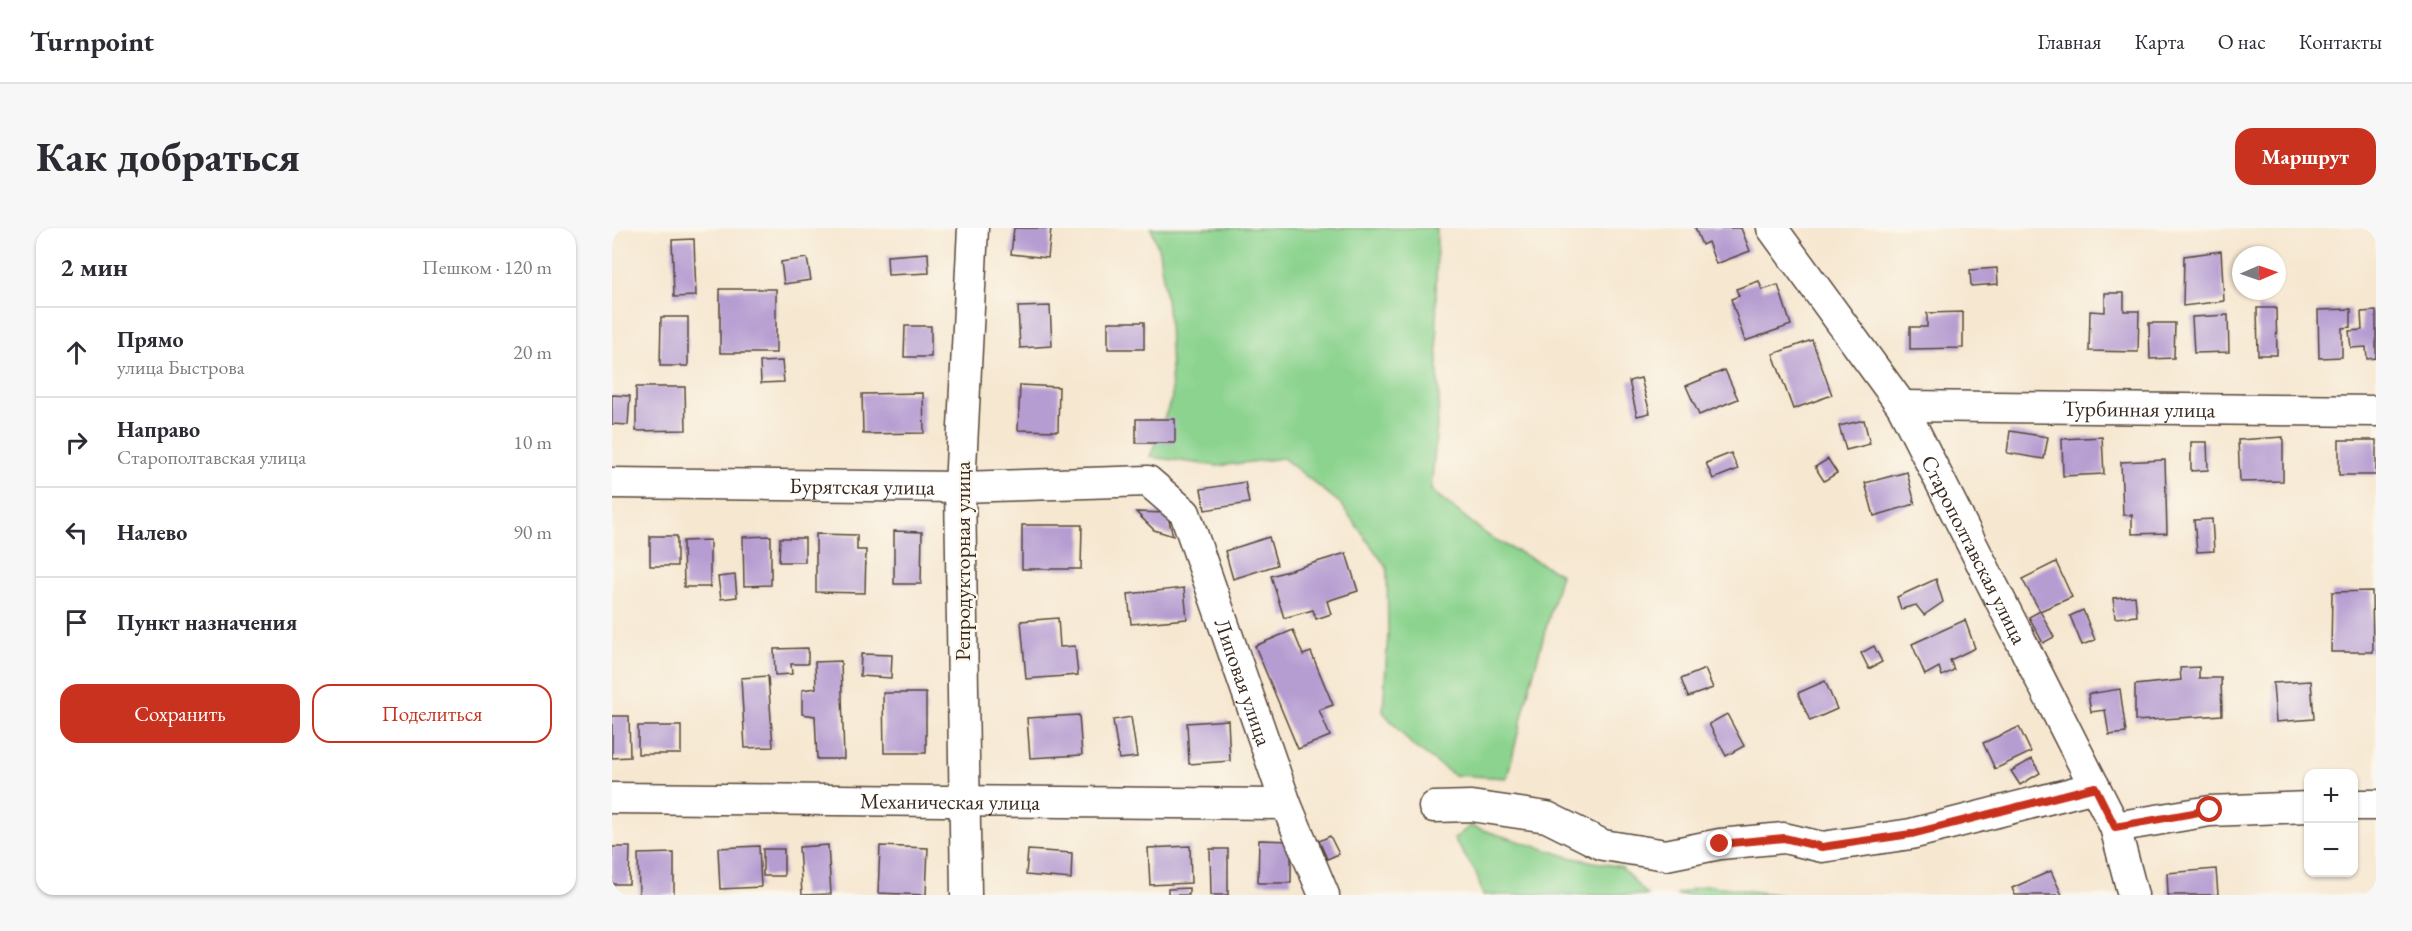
<!DOCTYPE html>
<html lang="ru">
<head>
<meta charset="utf-8">
<style>
  :root { --surface:#fff; --page:#f7f7f7; --text:#2b2b33; --muted:#7c7c81; --line:#e1e1e2; --accent:#c8321e }
  body { margin:0; font-family:"EB Garamond",serif; background:var(--page); color:var(--text) }
  .controls { position:absolute; right:18px; bottom:18px; display:grid; overflow:hidden; border-radius:12px; box-shadow:0 2px 4px #0004 }
  .controls button { width:54px; height:54px; display:grid; place-items:center; padding:0; border:0; border-bottom:2px solid var(--line); background:var(--surface); color:var(--text); font:30px sans-serif }
  .compass { position:absolute; left:1620px; top:18px; width:54px; height:54px; border-radius:50%; background:var(--surface); box-shadow:0 2px 4px #0004; rotate:88deg }
  .stop { position:absolute; width:18px; height:18px; margin:-14px; border:4px solid #c8321e; border-radius:50%; background:#fff }
  .stop.end { background:#c8321e; border-color:#fff; box-shadow:0 2px 6px #0008 }
  .list { margin:0; padding:0; list-style:none }
  h2 { display:flex; justify-content:space-between; align-items:center; height:78px; margin:0; padding:0 24px; font-size:26px }
  h2 small { font-size:20px; font-weight:400; color:var(--muted) }
  .list li { display:grid; grid-template-columns:39px 1fr auto; gap:18px; align-items:center; box-sizing:border-box; height:90px; padding:0 24px; border-top:2px solid var(--line) }
  .list b { display:block; font-size:22px; white-space:nowrap }
  .list p { margin:0; font-size:20px; white-space:nowrap; color:var(--muted) }
  .list em { font-size:20px; font-style:normal; color:var(--muted) }
  .actions { display:flex; gap:12px; padding:18px 24px }
  .actions a { flex:1; padding:14px 0; border:2px solid var(--accent); border-radius:18px; text-align:center; font-size:21px; color:var(--accent) }
  .actions .main { background:var(--accent); color:#fff }
  .icon { flex:none; width:33px; height:33px; fill:none; stroke:currentColor; stroke-width:2; stroke-linecap:round; stroke-linejoin:round }
  .map { position:relative; flex:none; width:1764px; height:667px; overflow:hidden; border-radius:18px }
  header { display:flex; align-items:center; gap:36px; box-sizing:border-box; height:84px; padding:0 30px; background:var(--surface); border-bottom:2px solid var(--line) }
  header strong { font-size:28px }
  nav { display:flex; gap:33px; margin-inline-start:auto; font-size:21px }
  .intro { display:flex; align-items:center; justify-content:space-between; box-sizing:border-box; height:144px; padding:0 36px }
  h1 { margin:0; font-size:42px }
  .button { padding:15px 27px; border-radius:18px; background:var(--accent); color:#fff; font-size:21px; font-weight:700 }
  main { display:flex; gap:36px; padding:0 36px }
  aside { flex:1; background:var(--surface); border-radius:18px; box-shadow:0 2px 4px #0004 }
  .map>svg:first-child { display:block }
</style>
</head>
<body>
<header>
<strong>Turnpoint</strong>
<nav><a>Главная</a><a>Карта</a><a>О нас</a><a>Контакты</a></nav>
</header>
<div class="intro"><h1>Как добраться</h1><a class="button">Маршрут</a></div>
<main>
<aside>
<h2>2 мин<small>Пешком · 120 m</small></h2>
<ul class="list">
<li><svg class="icon" aria-label="ahead" viewBox="0 0 24 24"><path d="M12 20V5M6 11l6-6 6 6"/></svg><div><b>Прямо</b><p>улица Быстрова</p></div><em>20 m</em></li>
<li><svg class="icon" aria-label="right" viewBox="0 0 24 24"><path d="M7 20v-9h11M14 6l5 5-5 5"/></svg><div><b>Направо</b><p>Старополтавская улица</p></div><em>10 m</em></li>
<li><svg class="icon" aria-label="left" viewBox="0 0 24 24"><path d="M17 20v-9H6M10 6l-5 5 5 5"/></svg><div><b>Налево</b></div><em>90 m</em></li>
<li><svg class="icon" aria-label="arrive" viewBox="0 0 24 24"><path d="M6 21V4h12l-3 4 3 4H6"/></svg><div><b>Пункт назначения</b></div></li>
</ul>
<div class="actions"><a class="main">Сохранить</a><a>Поделиться</a></div>
</aside>
<div class="map">
<svg width="1764" height="667" viewBox="0 0 1764 667">
  <rect width="100%" height="100%" fill="#fbf7ec"/>
  <filter id="ink" filterUnits="userSpaceOnUse"><feTurbulence type="fractalNoise" baseFrequency=".0167" numOctaves="2"/><feDisplacementMap in="SourceGraphic" scale="12" xChannelSelector="R" yChannelSelector="G"/><feConvolveMatrix kernelMatrix="1 2 1 2 8 2 1 2 1" color-interpolation-filters="sRGB"/></filter>
  <filter id="wash" filterUnits="userSpaceOnUse"><feTurbulence type="fractalNoise" baseFrequency=".008" numOctaves="4" result="noise"/><feDisplacementMap in="SourceGraphic" scale="24" xChannelSelector="R" yChannelSelector="G"/><feGaussianBlur stdDeviation="1.35" result="paint"/><feColorMatrix in="noise" values="0 0 0 0 0 0 0 0 0 0 0 0 0 0 0 0 0 1.4 0 .05"/><feComposite in="paint" operator="in"/></filter>
  <g filter="url(#wash)">
    <rect width="100%" height="100%" fill="#f6e7d0"/>
    <g fill="#8bd38e" stroke="#637e56" stroke-width="1.5">
      <polygon points="539,0 825,0 824,68 827,175 819,262 878,309 949,346 917,461 895,550 842,547 801,518 771,484 776,406 775,340 729,276 671,230 606,238 538,229 560,169 557,93 547,23"/>
      <polygon points="858,598 961,630 1009,639 1035,667 871,667 864,645 842,611"/>
      <polygon points="1094,657 1169,667 1063,667"/>
    </g>
    <g id="blocks">
      <g fill="#b59cd1">
        <polygon points="402,0 439,0 436,30 399,26"/>
        <polygon points="1083,0 1129,0 1138,23 1104,36 1096,14 1090,17"/>
        <polygon points="82,11 84,68 62,69 60,12"/>
        <polygon points="1609,23 1612,73 1571,78 1572,28"/>
        <polygon points="316,25 317,45 276,47 275,28"/>
        <polygon points="195,30 199,52 172,56 169,34"/>
        <polygon points="1385,40 1386,56 1359,58 1358,42"/>
        <polygon points="1147,53 1150,62 1166,57 1179,97 1133,113 1119,71 1127,68 1124,61"/>
        <rect x="108" y="61" width="56" height="64"/>
        <polygon points="1493,65 1512,65 1512,83 1527,83 1526,124 1477,123 1478,83 1493,84"/>
        <polygon points="438,78 440,118 408,120 406,79"/>
        <polygon points="1645,80 1664,80 1665,127 1646,127"/>
        <polygon points="1739,81 1739,99 1730,100 1730,129 1707,130 1706,82"/>
        <polygon points="1764,83 1764,130 1755,131 1754,119 1739,120 1737,103 1750,102 1749,84"/>
        <polygon points="1351,84 1351,120 1298,121 1298,99 1315,99 1315,85"/>
        <polygon points="1616,87 1617,124 1582,125 1580,89"/>
        <polygon points="49,89 76,89 76,138 48,138"/>
        <rect x="496" y="94" width="36" height="27"/>
        <polygon points="1537,95 1563,95 1562,130 1538,131"/>
        <polygon points="293,98 319,98 319,129 292,129"/>
        <polygon points="1200,112 1220,167 1181,181 1161,126"/>
        <polygon points="170,133 172,154 149,155 148,134"/>
        <polygon points="1113,142 1126,171 1087,187 1074,158"/>
        <polygon points="1029,150 1038,185 1025,188 1017,153"/>
        <polygon points="408,157 447,159 446,203 406,202"/>
        <polygon points="24,159 73,159 74,202 24,203"/>
        <polygon points="311,165 312,205 251,206 250,166"/>
        <polygon points="0,167 18,168 16,197 0,196"/>
        <rect x="524" y="191" width="39" height="24"/>
        <polygon points="1252,192 1258,216 1234,222 1227,198"/>
        <polygon points="1398,203 1436,209 1432,231 1395,225"/>
        <polygon points="1490,209 1492,246 1451,248 1450,211"/>
        <polygon points="1671,209 1671,253 1628,254 1626,212"/>
        <rect x="1727" y="212" width="37" height="35"/>
        <polygon points="1579,214 1595,214 1596,242 1579,243"/>
        <polygon points="1119,225 1126,241 1101,251 1094,235"/>
        <polygon points="1216,231 1225,245 1212,253 1203,239"/>
        <polygon points="1553,232 1555,305 1520,306 1520,287 1511,287 1509,234"/>
        <polygon points="1295,244 1303,276 1262,288 1253,255"/>
        <polygon points="633,254 637,275 593,282 589,261"/>
        <polygon points="524,284 555,285 561,308 542,302"/>
        <polygon points="1600,291 1602,323 1585,324 1582,292"/>
        <polygon points="410,297 470,297 469,341 410,341"/>
        <polygon points="282,303 310,304 309,356 282,356"/>
        <polygon points="204,306 245,307 245,322 254,322 253,365 204,364"/>
        <rect x="38" y="308" width="27" height="30"/>
        <polygon points="159,308 159,357 132,358 131,309"/>
        <polygon points="657,309 665,337 621,351 613,323"/>
        <polygon points="168,310 193,310 193,334 167,334"/>
        <polygon points="98,312 98,359 72,359 71,313"/>
        <polygon points="734,325 746,363 715,373 719,386 704,391 701,382 672,390 659,348"/>
        <polygon points="1444,334 1460,369 1428,383 1410,351"/>
        <polygon points="123,347 125,369 109,371 106,349"/>
        <polygon points="1324,351 1331,374 1312,387 1304,377 1289,381 1285,369"/>
        <polygon points="572,360 575,391 519,396 516,366"/>
        <polygon points="1760,363 1761,424 1719,424 1720,364"/>
        <polygon points="1523,368 1525,388 1503,390 1501,370"/>
        <polygon points="1471,382 1483,412 1470,417 1458,388"/>
        <polygon points="1428,383 1442,409 1431,415 1417,389"/>
        <polygon points="446,390 448,419 463,418 466,447 414,451 409,393"/>
        <polygon points="1353,392 1363,420 1338,432 1342,442 1330,448 1327,439 1313,447 1300,416"/>
        <polygon points="681,402 691,427 699,424 721,477 707,482 718,508 686,521 643,418"/>
        <polygon points="1262,418 1270,434 1257,441 1249,425"/>
        <polygon points="196,420 196,436 179,436 180,446 163,447 162,421"/>
        <polygon points="249,426 280,427 279,450 248,448"/>
        <polygon points="229,433 232,531 205,531 203,488 190,486 190,462 204,460 203,434"/>
        <polygon points="1587,439 1587,450 1609,450 1610,487 1523,493 1523,457 1569,452 1568,440"/>
        <polygon points="1093,441 1101,460 1076,469 1069,451"/>
        <polygon points="156,448 161,519 133,520 129,450"/>
        <polygon points="1213,453 1225,481 1198,493 1186,465"/>
        <polygon points="1699,453 1702,491 1664,494 1661,455"/>
        <polygon points="1508,461 1514,505 1497,507 1493,482 1479,484 1476,466"/>
        <polygon points="271,465 314,465 314,525 272,525"/>
        <polygon points="1115,486 1132,518 1114,528 1097,496"/>
        <polygon points="467,487 470,527 418,530 415,490"/>
        <polygon points="0,488 17,488 18,529 0,530"/>
        <polygon points="519,489 525,529 507,531 501,492"/>
        <polygon points="616,492 618,533 577,536 575,495"/>
        <rect x="26" y="498" width="43" height="28"/>
        <polygon points="1407,499 1419,524 1383,541 1371,515"/>
        <polygon points="1420,531 1428,545 1408,557 1399,543"/>
        <polygon points="718,608 727,626 715,631 707,613"/>
        <polygon points="647,612 679,613 679,655 646,655"/>
        <polygon points="216,617 219,666 190,667 187,619"/>
        <polygon points="147,618 149,659 108,661 106,620"/>
        <polygon points="268,618 316,620 314,667 266,665"/>
        <polygon points="578,618 579,655 538,657 536,620"/>
        <polygon points="0,619 18,619 17,656 0,656"/>
        <rect x="151" y="621" width="21" height="27"/>
        <polygon points="598,621 616,621 616,667 599,667"/>
        <polygon points="416,622 460,625 459,651 414,647"/>
        <polygon points="62,625 62,667 27,667 26,626"/>
        <polygon points="1604,641 1606,667 1556,667 1555,645"/>
        <polygon points="1439,643 1450,667 1403,667 1400,660"/>
        <polygon points="577,660 577,667 556,667 556,661"/>
      </g>
    </g>
  </g>
  <g filter="url(#ink)">
    <use href="#blocks" fill-opacity="0" stroke="#574639" stroke-width="1.5"/>
    <g fill="none" stroke-linecap="round" stroke-linejoin="round">
      <g stroke="#574639" stroke-width="33">
        <g id="minor">
          <path id="s1" d="M1160,0L1290,178L1503,599L1521,667"/>
          <path id="s2" d="M1290,178L1764,183"/>
          <path id="s3" d="M0,255L348,259L536,253L573,285L674,576L712,667"/>
          <path id="s4" d="M0,570L674,576"/>
          <polyline points="1742,577 1764,577"/>
          <polyline points="822,579 859,578 935,589 991,617 1054,627 1108,616 1172,610 1210,619 1299,606 1483,559"/>
          <polyline points="1503,599 1598,583 1696,579"/>
          <polyline points="354,667 348,259 361,0"/>
        </g>
      </g>
      <use href="#minor" stroke="#fff" stroke-width="30"/>
    </g>
  </g>
  <g fill="none" stroke-linecap="round" stroke-linejoin="round" filter="url(#ink)">
    <polyline stroke="#c8321e" stroke-width="8" points="1108,616 1172,610 1210,619 1299,606 1483,559 1503,599 1598,582"/>
  </g>
  <g text-anchor="middle" dominant-baseline="central" stroke-width="4.5" stroke-linejoin="round" paint-order="stroke">
    <g font-size="22" fill="#3b2a1e" stroke="#fbf7ec">
      <text stroke="none"><textPath href="#s2" startOffset="237">Турбинная улица</textPath></text>
      <text stroke="none"><textPath href="#s3" startOffset="250">Бурятская улица</textPath></text>
      <text stroke="none"><textPath href="#s1" startOffset="381">Старополтавская улица</textPath></text>
      <text transform="translate(350 333) rotate(-90)">Репродукторная улица</text>
      <text stroke="none"><textPath href="#s3" startOffset="764">Липовая улица</textPath></text>
      <text stroke="none"><textPath href="#s4" startOffset="338">Механическая улица</textPath></text>
    </g>
  </g>
</svg>
<div class="controls">
<button>+</button>
<button>−</button>
</div>
<svg class="compass" viewBox="-18 -18 36 36"><path d="M0-13l5 13h-10z" fill="#e53935"/><path d="M0 13l5-13h-10z" fill="#7c7c81"/></svg>
<div class="stop" style="left:1598px;top:582px"></div>
<div class="stop end" style="left:1108px;top:616px"></div>
</div>
</main>
</body>
</html>
